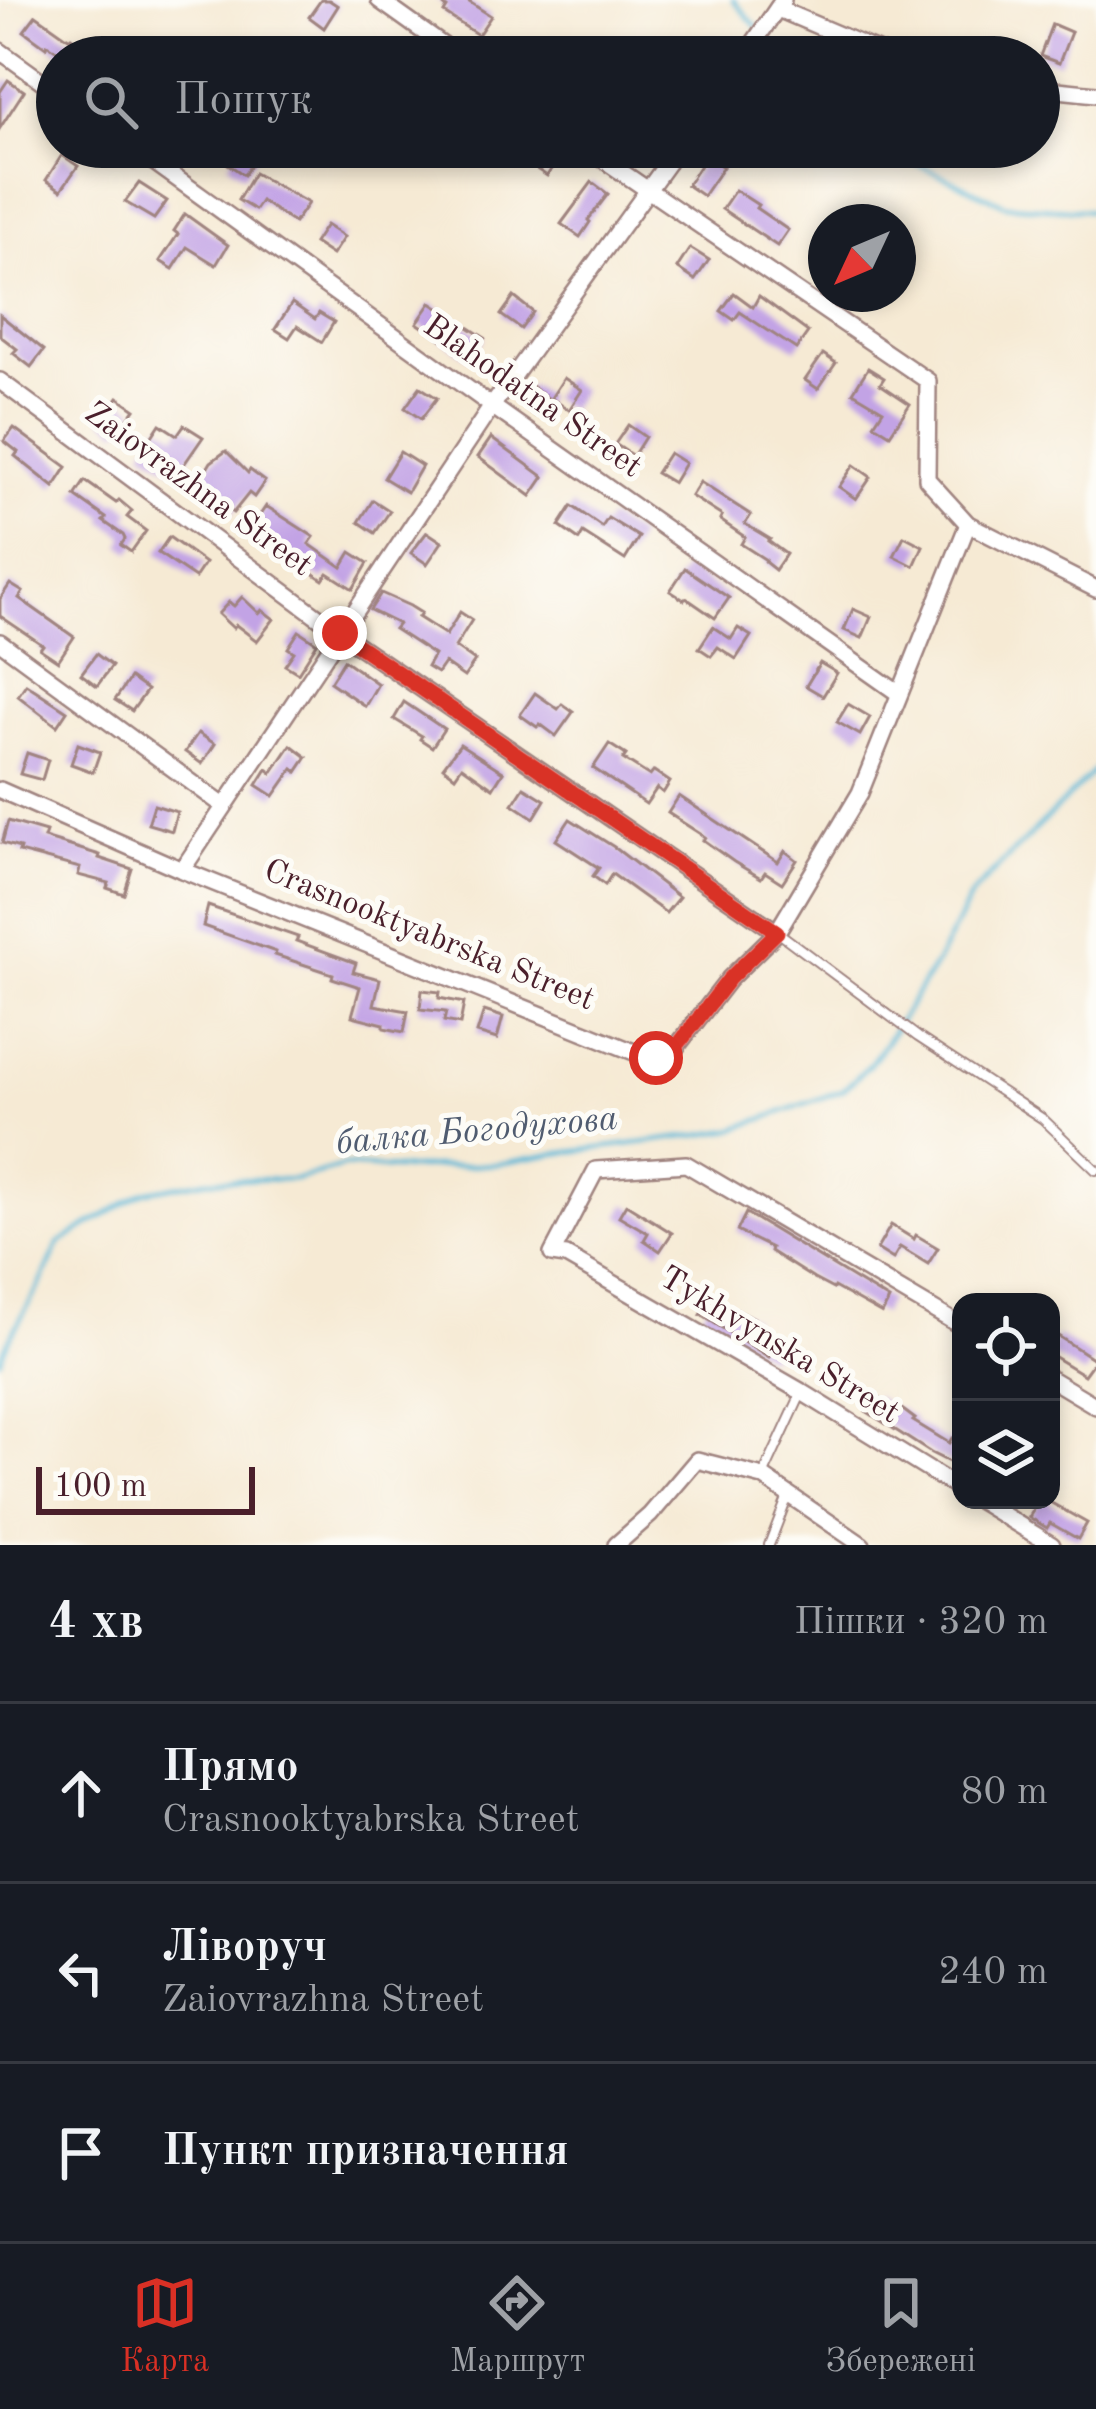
<!DOCTYPE html>
<html lang="uk">
<head>
<meta charset="utf-8">
<style>
  :root { --surface:#171b24; --page:#242831; --text:#f1f3f6; --muted:#9ea1a6; --line:#363941; --accent:#d93025 }
  body { margin:0; font-family:"Old Standard TT",serif; background:var(--page); color:var(--text) }
  .controls { position:absolute; right:36px; bottom:36px; display:grid; overflow:hidden; border-radius:24px; box-shadow:0 6px 18px #0003 }
  .controls button { width:108px; height:108px; display:grid; place-items:center; padding:0; border:0; border-bottom:3px solid var(--line); background:var(--surface); color:var(--text); font:60px sans-serif }
  .compass { position:absolute; left:808px; top:204px; width:108px; height:108px; border-radius:50%; background:var(--surface); box-shadow:0 6px 18px #0003; rotate:226deg }
  .scale { position:absolute; left:36px; bottom:30px; width:219px; box-sizing:border-box; padding-left:12px; border:6px solid #4a1f2b; border-top:0; font-size:33px; line-height:42px; white-space:nowrap; color:#4a1f2b; -webkit-text-stroke:9px #fdfcf7; paint-order:stroke }
  .stop { position:absolute; width:36px; height:36px; margin:-27px; border:9px solid #d93025; border-radius:50%; background:#fff }
  .stop.end { background:#d93025; border-color:#fff; box-shadow:0 3px 12px #0008 }
  .list { margin:0; padding:0; list-style:none }
  h2 { display:flex; justify-content:space-between; align-items:center; height:156px; margin:0; padding:0 48px; font-size:51px }
  h2 small { font-size:39px; font-weight:400; color:var(--muted) }
  .list li { display:grid; grid-template-columns:78px 1fr auto; gap:36px; align-items:center; box-sizing:border-box; height:180px; padding:0 48px; border-top:3px solid var(--line) }
  .list b { display:block; font-size:45px; white-space:nowrap }
  .list p { margin:0; font-size:39px; white-space:nowrap; color:var(--muted) }
  .list em { font-size:39px; font-style:normal; color:var(--muted) }
  .icon { flex:none; width:66px; height:66px; fill:none; stroke:currentColor; stroke-width:2; stroke-linecap:round; stroke-linejoin:round }
  .map { position:relative; flex:none; width:1096px; height:1545px; overflow:hidden }
  .search { position:absolute; background:var(--surface); box-shadow:0 6px 18px #0003; left:36px; right:36px; top:36px; height:132px; display:flex; align-items:center; gap:30px; box-sizing:border-box; padding:0 42px; border-radius:66px; color:var(--muted); font-size:45px }
  .sheet { height:696px; background:var(--surface) }
  nav { display:flex; justify-content:space-around; align-items:center; box-sizing:border-box; height:168px; border-top:3px solid var(--line); background:var(--surface); font-size:33px; color:var(--muted) }
  nav a { display:grid; justify-items:center; gap:6px }
  nav .on { color:var(--accent) }
  .map>svg:first-child { display:block }
</style>
</head>
<body>
<div class="map">
<svg width="1096" height="1545" viewBox="0 0 1096 1545">
  <rect width="100%" height="100%" fill="#fdfcf7"/>
  <filter id="ink" filterUnits="userSpaceOnUse"><feTurbulence type="fractalNoise" baseFrequency=".00833" numOctaves="2"/><feDisplacementMap in="SourceGraphic" scale="24" xChannelSelector="R" yChannelSelector="G"/><feConvolveMatrix kernelMatrix="1 2 1 2 8 2 1 2 1" color-interpolation-filters="sRGB"/></filter>
  <filter id="wash" filterUnits="userSpaceOnUse"><feTurbulence type="fractalNoise" baseFrequency=".004" numOctaves="4" result="noise"/><feDisplacementMap in="SourceGraphic" scale="48" xChannelSelector="R" yChannelSelector="G"/><feGaussianBlur stdDeviation="2.7" result="paint"/><feColorMatrix in="noise" values="0 0 0 0 0 0 0 0 0 0 0 0 0 0 0 0 0 1.4 0 .05"/><feComposite in="paint" operator="in"/></filter>
  <g filter="url(#wash)">
    <rect width="100%" height="100%" fill="#f6ead4"/>
    <g fill="none" stroke-linecap="round" stroke-linejoin="round">
      <g stroke="#58b8d7" stroke-width="4.5">
        <polyline points="733,0 757,27"/>
        <polyline points="765,36 784,57"/>
        <polyline points="880,147 1006,205 1096,211"/>
        <polyline points="0,1360 8,1341 42,1281 59,1243 144,1192 207,1180 298,1179 344,1166 396,1169 498,1164 554,1154 701,1135 732,1130 843,1090 869,1065 886,1042 936,963 972,894 1096,769"/>
      </g>
    </g>
    <g id="blocks">
      <g fill="#c2a3e5">
        <polygon points="321,0 329,0 338,6 324,28 309,17"/>
        <polygon points="437,0 466,0 491,16 478,35 444,13 447,8"/>
        <polygon points="36,15 70,39 71,37 100,57 66,57 47,44 46,47 24,31"/>
        <polygon points="1052,24 1071,32 1059,63 1040,56"/>
        <polygon points="8,80 24,91 0,128 0,92"/>
        <polygon points="240,147 253,147 260,151 244,175 228,164"/>
        <polygon points="503,147 540,147 558,158 547,176"/>
        <polygon points="62,155 78,166 61,190 46,180"/>
        <polygon points="706,156 723,167 703,196 687,185"/>
        <polygon points="254,173 308,203 294,223 261,201 255,210 238,200"/>
        <polygon points="592,182 608,194 588,220 590,222 580,237 561,224"/>
        <polygon points="139,183 167,201 154,219 125,202"/>
        <polygon points="735,190 758,205 756,208 788,230 777,246 722,209"/>
        <polygon points="185,214 228,245 216,265 187,247 173,269 160,261 178,234 174,231"/>
        <polygon points="326,225 344,237 332,255 314,243"/>
        <polygon points="690,248 709,260 695,280 677,268"/>
        <polygon points="734,293 753,307 759,296 808,332 796,349 740,312 734,320 721,311"/>
        <polygon points="514,297 533,312 521,329 501,315"/>
        <polygon points="292,303 315,319 319,313 334,322 322,342 297,326 289,338 275,329"/>
        <polygon points="431,303 485,338 471,359 417,323"/>
        <polygon points="0,315 44,350 31,367 13,353 17,349 0,336"/>
        <polygon points="823,354 836,363 818,389 805,380"/>
        <polygon points="868,368 884,378 880,384 910,404 890,434 874,424 883,410 853,392"/>
        <polygon points="564,378 582,390 569,410 551,398"/>
        <polygon points="530,385 548,398 535,416 517,403"/>
        <polygon points="420,387 437,398 421,419 405,408"/>
        <polygon points="118,397 135,409 119,431 102,419"/>
        <polygon points="160,424 177,435 184,425 203,437 178,473 143,450"/>
        <polygon points="628,425 645,437 633,456 615,444"/>
        <polygon points="14,428 67,467 54,487 15,456 18,452 4,441"/>
        <polygon points="491,438 544,477 531,496 478,457"/>
        <polygon points="226,451 248,473 250,470 265,481 254,497 249,493 233,513 196,487 211,462"/>
        <polygon points="400,452 422,466 407,492 384,478"/>
        <polygon points="669,453 685,463 673,483 656,473"/>
        <polygon points="854,465 871,477 856,499 839,487"/>
        <polygon points="85,481 116,503 119,500 132,511 127,517 146,531 131,552 121,545 125,539 123,535 103,521 106,518 75,496"/>
        <polygon points="700,482 751,515 745,524 770,539 768,541 786,554 775,570 765,562 766,560 741,544 745,537 720,520 722,516 691,496"/>
        <polygon points="373,500 390,511 375,533 359,522"/>
        <polygon points="266,506 314,537 309,544 342,567 351,552 368,563 353,589 328,573 323,580 286,555 283,559 272,551 277,545 252,527"/>
        <polygon points="572,506 602,527 608,518 639,537 625,560 583,533 579,540 559,526"/>
        <polygon points="427,532 442,542 427,564 411,553"/>
        <polygon points="904,536 923,546 914,566 894,556"/>
        <polygon points="169,537 205,563 195,578 158,553"/>
        <polygon points="685,568 729,598 715,618 686,598 684,600 670,591"/>
        <polygon points="10,584 23,592 19,598 74,637 58,661 40,649 43,645 0,616 0,599"/>
        <polygon points="381,593 410,606 421,613 418,617 446,635 460,612 472,620 455,647 475,661 464,677 444,663 437,673 427,667 434,655 394,629 398,624 370,610"/>
        <polygon points="242,597 259,613 262,610 274,619 257,641 236,625 233,628 218,614 229,602 234,606"/>
        <polygon points="853,609 871,617 862,638 844,630"/>
        <polygon points="713,627 731,639 738,628 751,636 736,659 718,647 711,656 699,648"/>
        <polygon points="299,631 317,643 298,673 285,665 294,652 288,648"/>
        <polygon points="96,654 112,666 97,686 81,674"/>
        <polygon points="344,660 378,684 365,706 330,682"/>
        <polygon points="820,663 837,673 823,696 806,686"/>
        <polygon points="130,678 147,690 132,711 115,700"/>
        <polygon points="26,684 67,711 57,726 18,696"/>
        <polygon points="535,693 558,709 562,704 573,712 556,736 540,724 537,727 520,715"/>
        <polygon points="404,702 444,729 432,747 420,739 422,736 394,719"/>
        <polygon points="848,704 870,717 860,735 837,722"/>
        <polygon points="198,733 215,744 202,764 185,752"/>
        <polygon points="78,744 100,752 93,772 71,764"/>
        <polygon points="460,744 503,772 493,788 462,766 455,776 443,767"/>
        <polygon points="609,744 626,755 623,759 650,776 654,771 670,782 663,793 657,788 646,804 593,768"/>
        <polygon points="291,745 307,757 297,772 293,769 274,796 257,785 267,769 272,773"/>
        <polygon points="27,753 48,760 42,780 20,774"/>
        <polygon points="524,787 545,800 534,818 513,804"/>
        <polygon points="679,796 778,862 785,851 797,860 782,883 765,872 761,878 734,862 703,840 705,837 668,813"/>
        <polygon points="154,805 177,812 172,831 148,824"/>
        <polygon points="570,819 614,847 679,897 666,913 612,874 605,885 593,876 599,868 556,840"/>
        <polygon points="8,821 46,832 44,838 100,855 99,858 132,869 124,894 107,888 109,883 78,875 80,868 19,852 20,848 2,843"/>
        <polygon points="208,906 298,937 296,941 356,963 353,972 380,979 374,1005 408,1011 404,1032 384,1028 384,1024 352,1016 360,987 332,978 333,974 275,955 276,952 203,926"/>
        <polygon points="422,990 440,992 439,998 464,1003 460,1024 444,1021 446,1012 420,1009"/>
        <polygon points="484,1011 503,1017 497,1039 477,1033"/>
        <polygon points="626,1204 672,1233 660,1251 644,1240 648,1233 619,1216"/>
        <polygon points="746,1213 889,1300 882,1314 834,1287 833,1289 814,1279 770,1251 771,1248 737,1231"/>
        <polygon points="891,1225 914,1239 916,1235 938,1248 928,1264 900,1247 893,1259 877,1249"/>
        <polygon points="712,1296 754,1318 751,1324 779,1342 769,1357 701,1315"/>
        <polygon points="1058,1336 1095,1360 1084,1375 1051,1355 1051,1348"/>
        <polygon points="876,1396 897,1410 899,1407 915,1419 913,1421 949,1443 952,1438 961,1443 961,1455 955,1465 931,1453 866,1411"/>
        <polygon points="1040,1500 1046,1500 1087,1523 1078,1539 1050,1523 1047,1528 1029,1517"/>
      </g>
    </g>
  </g>
  <g filter="url(#ink)">
    <use href="#blocks" fill-opacity="0" stroke="#a08480" stroke-width="3"/>
    <g fill="none" stroke-linecap="round" stroke-linejoin="round">
      <g stroke="#a08480" stroke-width="12">
        <g id="lane">
          <polyline points="779,933 918,1037 1043,1119 1096,1170"/>
          <polyline points="763,1476 802,1392"/>
          <polyline points="769,1545 788,1496"/>
        </g>
      </g>
      <g stroke="#a08480" stroke-width="20">
        <g id="street">
          <polyline points="379,0 459,57"/>
          <polyline points="778,9 891,57"/>
          <polyline points="0,51 57,92"/>
          <polyline points="744,57 783,0"/>
          <polyline points="1039,88 1096,94"/>
          <polyline points="133,147 492,406 898,693"/>
          <polyline points="585,147 928,381 927,479 968,524 1096,589"/>
          <polyline points="0,381 340,633 777,932"/>
          <polyline points="0,642 224,806"/>
          <polyline points="0,790 182,870 634,1052 657,1058 674,1050 729,979 777,932 860,793 968,524"/>
          <polyline points="182,870 492,406 679,147"/>
          <polyline points="961,1326 686,1164 596,1170 552,1254 566,1256 802,1392 961,1490"/>
          <polyline points="1051,1379 1096,1406"/>
          <polyline points="978,1500 1052,1545"/>
          <polyline points="616,1545 650,1515 697,1460 763,1477 862,1545"/>
        </g>
      </g>
      <use href="#lane" stroke="#fff" stroke-width="8"/>
      <use href="#street" stroke="#fff" stroke-width="15"/>
    </g>
  </g>
  <g fill="none" stroke-linecap="round" stroke-linejoin="round" filter="url(#ink)">
    <polyline stroke="#d93025" stroke-width="15" points="340,633 777,932 729,979 674,1050 656,1058"/>
  </g>
  <g text-anchor="middle" dominant-baseline="central" stroke-width="10" stroke-linejoin="round" paint-order="stroke">
    <g font-size="33" fill="#4a1f2b" stroke="#fdfcf7">
      <text transform="translate(532 397) rotate(35)">Blahodatna Street</text>
      <text transform="translate(198 490) rotate(36)">Zaiovrazhna Street</text>
      <text transform="translate(429 936) rotate(22)">Crasnooktyabrska Street</text>
      <text transform="translate(779 1346) rotate(31)">Tykhvynska Street</text>
    </g>
    <g font-size="36" font-style="italic" fill="#505c70" stroke="#fdfcf7">
      <text transform="translate(477 1132) rotate(-5)">балка Богодухова</text>
    </g>
  </g>
</svg>
<div class="controls">
<button><svg class="icon" aria-label="locate" viewBox="0 0 24 24"><circle cx="12" cy="12" r="6"/><path d="M12 2v4M12 18v4M2 12h4M18 12h4"/></svg></button>
<button><svg class="icon" aria-label="layers" viewBox="0 0 24 24"><path d="M12 4l9 5-9 5-9-5zM3 14l9 5 9-5"/></svg></button>
</div>
<svg class="compass" viewBox="-18 -18 36 36"><path d="M0-13l5 13h-10z" fill="#e53935"/><path d="M0 13l5-13h-10z" fill="#9ea1a6"/></svg>
<div class="scale">100 m</div>
<div class="stop" style="left:656px;top:1058px"></div>
<div class="stop end" style="left:340px;top:633px"></div>
<div class="search"><svg class="icon" aria-label="search" viewBox="0 0 24 24"><circle cx="10" cy="10" r="6"/><path d="M15 15l6 6"/></svg>Пошук</div>
</div>
<section class="sheet">
<h2>4 хв<small>Пішки · 320 m</small></h2>
<ul class="list">
<li><svg class="icon" aria-label="ahead" viewBox="0 0 24 24"><path d="M12 20V5M6 11l6-6 6 6"/></svg><div><b>Прямо</b><p>Crasnooktyabrska Street</p></div><em>80 m</em></li>
<li><svg class="icon" aria-label="left" viewBox="0 0 24 24"><path d="M17 20v-9H6M10 6l-5 5 5 5"/></svg><div><b>Ліворуч</b><p>Zaiovrazhna Street</p></div><em>240 m</em></li>
<li><svg class="icon" aria-label="arrive" viewBox="0 0 24 24"><path d="M6 21V4h12l-3 4 3 4H6"/></svg><div><b>Пункт призначення</b></div></li>
</ul>
</section>
<nav>
<a class="on"><svg class="icon" aria-label="map" viewBox="0 0 24 24"><path d="M3 6l6-2 6 2 6-2v14l-6 2-6-2-6 2zM9 4v14M15 6v14"/></svg>Карта</a>
<a><svg class="icon" aria-label="directions" viewBox="0 0 24 24"><path d="M12 3l9 9-9 9-9-9zM9 14v-3h6M13 9l2 2-2 2"/></svg>Маршрут</a>
<a><svg class="icon" aria-label="saved" viewBox="0 0 24 24"><path d="M7 4h10v16l-5-4-5 4z"/></svg>Збережені</a>
</nav>
</body>
</html>
